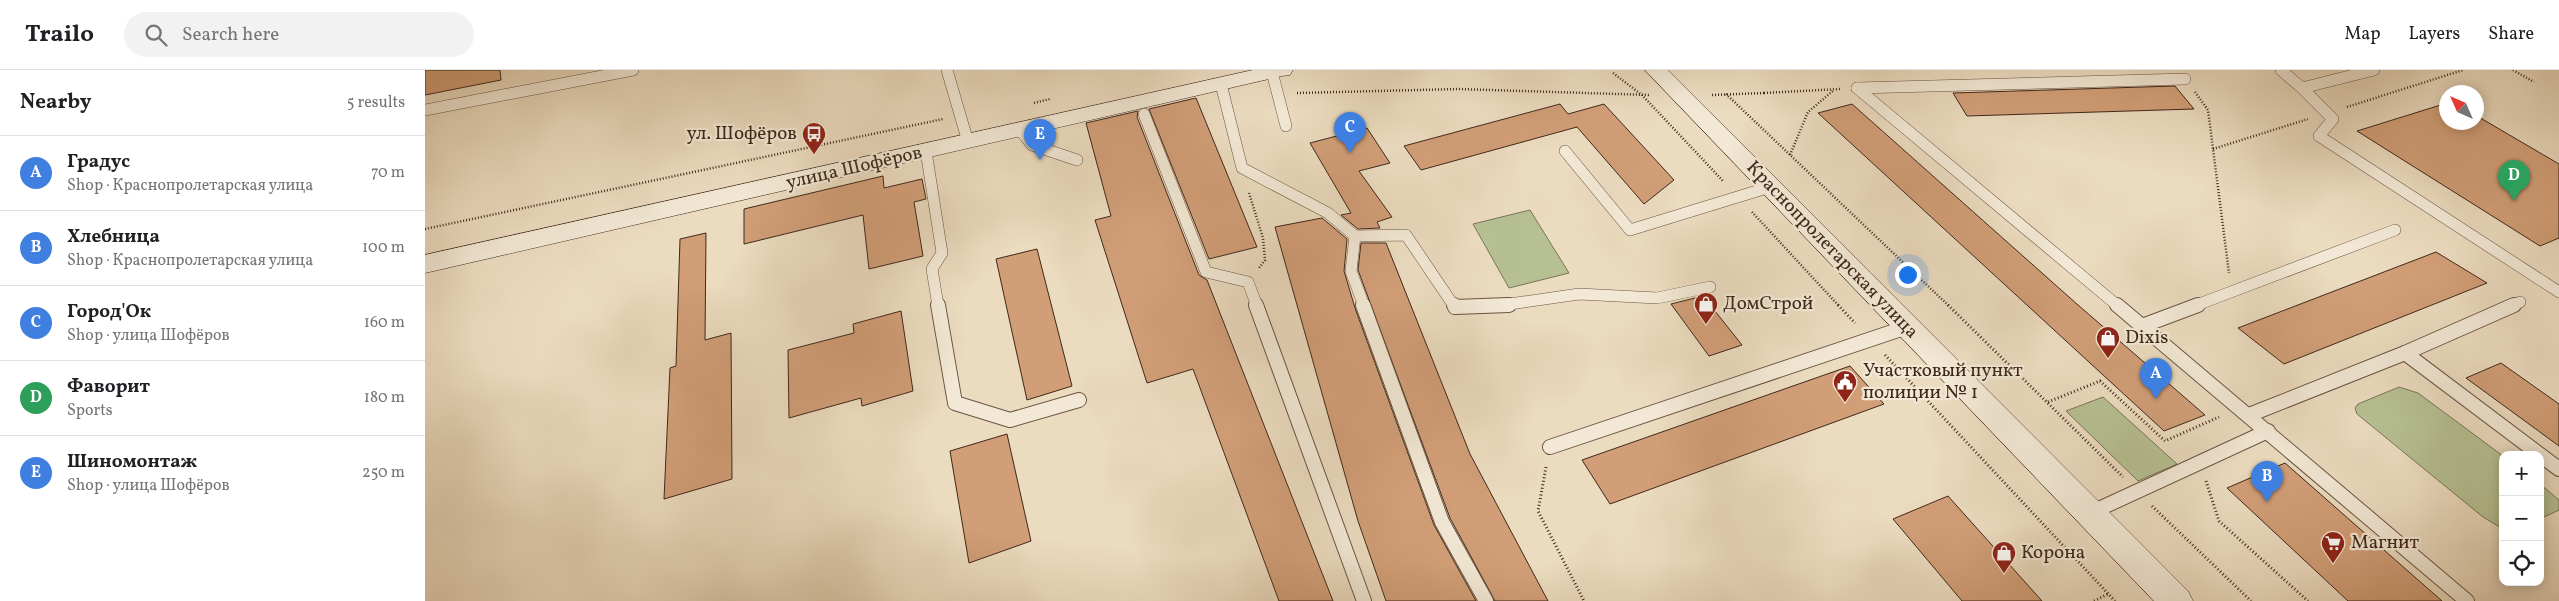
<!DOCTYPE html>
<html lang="en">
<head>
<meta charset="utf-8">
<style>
  :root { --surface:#fff; --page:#f2f2f2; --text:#202124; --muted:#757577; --line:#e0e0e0; --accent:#8f2418 }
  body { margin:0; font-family:Vollkorn,serif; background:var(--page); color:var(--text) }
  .controls { position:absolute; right:15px; bottom:15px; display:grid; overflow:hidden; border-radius:10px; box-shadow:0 2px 12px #0003 }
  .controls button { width:45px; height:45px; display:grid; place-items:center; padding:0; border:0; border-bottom:1px solid var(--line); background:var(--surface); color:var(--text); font:25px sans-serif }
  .compass { position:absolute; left:2014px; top:15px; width:45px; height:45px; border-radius:50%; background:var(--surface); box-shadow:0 2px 12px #0003; rotate:315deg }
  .you { position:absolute; left:1482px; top:204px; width:18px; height:18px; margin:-12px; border:4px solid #fff; border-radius:50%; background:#1a73e8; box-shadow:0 0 0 8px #1a73e833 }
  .badge { display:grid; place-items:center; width:32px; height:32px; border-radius:50%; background:var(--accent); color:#fff; font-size:16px; font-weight:700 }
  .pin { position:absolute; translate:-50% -41px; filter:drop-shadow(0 1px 2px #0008) }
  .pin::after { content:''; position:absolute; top:26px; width:18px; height:15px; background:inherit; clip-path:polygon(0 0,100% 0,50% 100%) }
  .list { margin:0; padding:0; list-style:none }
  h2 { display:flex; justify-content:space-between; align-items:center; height:65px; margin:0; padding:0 20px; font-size:21px }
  h2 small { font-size:16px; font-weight:400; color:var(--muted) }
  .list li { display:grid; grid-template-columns:32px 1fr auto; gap:15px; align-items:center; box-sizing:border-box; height:75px; padding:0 20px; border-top:1px solid var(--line) }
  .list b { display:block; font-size:19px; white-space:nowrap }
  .list p { margin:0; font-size:16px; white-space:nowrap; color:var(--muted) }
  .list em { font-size:16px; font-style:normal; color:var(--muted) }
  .icon { flex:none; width:28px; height:28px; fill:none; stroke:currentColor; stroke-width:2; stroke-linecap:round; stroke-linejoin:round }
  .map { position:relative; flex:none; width:2134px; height:531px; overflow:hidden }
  header { display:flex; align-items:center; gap:30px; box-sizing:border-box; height:70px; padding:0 25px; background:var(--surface); border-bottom:1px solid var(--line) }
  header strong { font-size:24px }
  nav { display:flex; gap:28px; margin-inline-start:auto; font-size:18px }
  .search { width:350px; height:45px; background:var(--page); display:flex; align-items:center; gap:12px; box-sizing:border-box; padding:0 18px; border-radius:28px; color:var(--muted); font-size:19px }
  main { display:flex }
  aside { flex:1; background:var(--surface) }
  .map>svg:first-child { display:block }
</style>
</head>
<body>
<header>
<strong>Trailo</strong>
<div class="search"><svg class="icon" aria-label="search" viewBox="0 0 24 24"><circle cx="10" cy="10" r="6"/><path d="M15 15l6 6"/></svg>Search here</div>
<nav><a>Map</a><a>Layers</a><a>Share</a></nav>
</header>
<main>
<aside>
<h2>Nearby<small>5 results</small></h2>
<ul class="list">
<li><span class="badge" style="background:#3f7fe0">A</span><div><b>Градус</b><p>Shop · Краснопролетарская улица</p></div><em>70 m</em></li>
<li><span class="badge" style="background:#3f7fe0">B</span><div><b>Хлебница</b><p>Shop · Краснопролетарская улица</p></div><em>100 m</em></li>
<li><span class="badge" style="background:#3f7fe0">C</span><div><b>Город'Ок</b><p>Shop · улица Шофёров</p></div><em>160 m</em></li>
<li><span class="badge" style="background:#2e9e5b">D</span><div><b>Фаворит</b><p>Sports</p></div><em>180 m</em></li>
<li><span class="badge" style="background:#3f7fe0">E</span><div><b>Шиномонтаж</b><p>Shop · улица Шофёров</p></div><em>250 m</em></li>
</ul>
</aside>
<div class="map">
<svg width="2134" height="531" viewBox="0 0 2134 531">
  <rect width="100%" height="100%" fill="#ebdbbf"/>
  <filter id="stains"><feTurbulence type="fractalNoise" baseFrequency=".004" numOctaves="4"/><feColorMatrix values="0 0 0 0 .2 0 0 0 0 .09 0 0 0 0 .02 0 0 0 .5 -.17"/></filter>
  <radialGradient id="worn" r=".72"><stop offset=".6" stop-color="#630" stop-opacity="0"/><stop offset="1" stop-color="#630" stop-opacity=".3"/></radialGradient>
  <g fill="#b6c092" stroke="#7a7456">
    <polygon points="1105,140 1144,203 1084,218 1048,154"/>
    <polygon points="1974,317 1993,323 2078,386 2078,459 2058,447 1932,344 1930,338 1933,334"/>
    <polygon points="1678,327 1752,394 1713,411 1641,341"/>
    <polygon points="2115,414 2134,430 2134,440 2115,449"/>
  </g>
  <g fill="#d19e77" stroke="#3f281b">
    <polygon points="0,0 75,0 76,10 0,25"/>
    <polygon points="1750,16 1769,39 1542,46 1528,23"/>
    <polygon points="771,28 832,177 784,189 724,39"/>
    <polygon points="2022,33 2022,52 2052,52 2052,46 2134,94 2134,168 2115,176 1932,61"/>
    <polygon points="1135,34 1143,44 1179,34 1249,110 1219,134 1152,57 996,100 979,76"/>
    <polygon points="1427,34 1653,235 1780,345 1739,361 1393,43"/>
    <polygon points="713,41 712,47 774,205 782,210 908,531 854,531 768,299 722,313 670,150 686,146 661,53"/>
    <polygon points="942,58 965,93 934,101 967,147 952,152 955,158 933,159 916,145 926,143 885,73"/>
    <polygon points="458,106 459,118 497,109 501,129 489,132 498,186 444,199 438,145 319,174 319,139"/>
    <polygon points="897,148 922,169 919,201 930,238 1009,455 1051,531 961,531 933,451 850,157"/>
    <polygon points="281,163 280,270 306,263 307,409 239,429 245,298 251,296 255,169"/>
    <polygon points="936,173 961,173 1045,384 1123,531 1070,531 1025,448 933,200"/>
    <polygon points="612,179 647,316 602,330 571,189"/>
    <polygon points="2011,182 2062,213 1859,294 1813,258"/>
    <polygon points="1278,226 1317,275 1284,286 1246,234"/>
    <polygon points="476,241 488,321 437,336 436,328 364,348 363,280 429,263 428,254"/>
    <polygon points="2076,293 2134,334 2134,376 2041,308"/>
    <polygon points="1425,296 1459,334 1185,434 1157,390"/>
    <polygon points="582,364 606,471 544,493 525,381"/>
    <polygon points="1860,393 2017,531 1923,531 1802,418"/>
    <polygon points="1523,426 1617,531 1537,531 1468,449"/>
  </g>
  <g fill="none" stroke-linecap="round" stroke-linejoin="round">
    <g stroke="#6a5544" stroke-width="12">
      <g id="lane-far1">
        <polyline points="522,0 543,72"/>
        <polyline points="1856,0 1877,18 1949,0"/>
        <polyline points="847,2 861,56"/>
        <polyline points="796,14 817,98 903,143 930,166 926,201 939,236"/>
        <polyline points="1432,18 1693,236"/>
        <polyline points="1432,18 1760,9"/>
        <polyline points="1877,18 1908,49 1894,66 2134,222"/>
        <polyline points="0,40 208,0"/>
        <polyline points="719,44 781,202 823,212 832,236"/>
        <polyline points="595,60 607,75 652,90"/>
        <polyline points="501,81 517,183 507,199 513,236"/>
        <polyline points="1140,81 1205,160 1345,117"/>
        <polyline points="930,166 981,165 1029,236"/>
        <polyline points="1071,236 1154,224 1232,228 1285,217"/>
        <polyline points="1769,236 1970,160"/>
        <polyline points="2086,236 2095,232"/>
      </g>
    </g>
    <g stroke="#6a5544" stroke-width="16">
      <g id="lane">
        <polyline points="513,235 530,333 585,350 654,330"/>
        <polyline points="831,235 939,531"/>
        <polyline points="938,235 1017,452 1061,531"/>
        <polyline points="1029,235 1030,237 1084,235"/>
        <polyline points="1692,235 2042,531"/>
        <polyline points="1717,256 1773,235"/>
        <polyline points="1980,283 2134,399"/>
        <polyline points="1824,345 1980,283 2089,235"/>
        <polyline points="1125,377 1482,257"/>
        <polyline points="1665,443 1843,361"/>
      </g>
    </g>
    <g stroke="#3f281b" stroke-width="1">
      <g id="secondary">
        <polygon points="828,0 868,0 865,5 857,6 0,203 0,185"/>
        <polygon points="1220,0 1243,0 1763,521 1768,531 1729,531"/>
      </g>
    </g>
    <g stroke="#3f281b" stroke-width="2.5" stroke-dasharray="1 2" stroke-linecap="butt">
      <polyline points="2088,0 2109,12"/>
      <polyline points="1188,3 1217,25 1299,112"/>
      <polyline points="1770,22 1783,40 1804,203"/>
      <polyline points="872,23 1033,19 1225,25"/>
      <polyline points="1339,23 1415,19"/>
      <polyline points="1301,24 1524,236"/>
      <polyline points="1287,25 1339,23"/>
      <polyline points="609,33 625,29"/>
      <polyline points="1922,37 2038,0"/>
      <polyline points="1788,79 1883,49"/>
      <polyline points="1365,85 1383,42 1409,20"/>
      <polyline points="824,123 838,168 840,190 834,198"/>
      <polyline points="1327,142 1414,236"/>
      <polyline points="0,159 518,49"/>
    </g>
    <g stroke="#3f281b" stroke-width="3" stroke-dasharray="1 2.5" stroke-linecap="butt">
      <polyline points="1413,235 1430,253"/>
      <polyline points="1523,235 1698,407"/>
      <polyline points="1460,285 1690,531"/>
      <polyline points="1623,332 1675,311 1740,371 1794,347"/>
      <polyline points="1121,397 1113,441 1159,531"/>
      <polyline points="1781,411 1794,451 1883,531"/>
      <polyline points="1727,436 1826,531"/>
      <polyline points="1669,531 1683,524"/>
    </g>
    <use href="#lane-far1" stroke="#f2e8d5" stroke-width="11"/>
    <use href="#lane" stroke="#f2e8d5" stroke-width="14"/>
    <use href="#secondary" fill="#f2e8d5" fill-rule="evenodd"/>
  </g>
  <defs>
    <g id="bus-pin" transform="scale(1.25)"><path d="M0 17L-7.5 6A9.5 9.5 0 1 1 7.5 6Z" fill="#8f2418" stroke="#f2e8d5"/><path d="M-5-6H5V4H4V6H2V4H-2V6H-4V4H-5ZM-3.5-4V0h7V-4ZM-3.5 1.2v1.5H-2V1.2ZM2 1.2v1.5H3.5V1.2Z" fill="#fff"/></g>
    <g id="shop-pin" transform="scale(1.25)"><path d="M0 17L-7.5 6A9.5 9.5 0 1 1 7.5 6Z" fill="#8f2418" stroke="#f2e8d5"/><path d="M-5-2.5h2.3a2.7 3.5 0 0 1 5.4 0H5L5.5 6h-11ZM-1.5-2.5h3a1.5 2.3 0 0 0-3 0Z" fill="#fff"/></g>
    <g id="civic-pin" transform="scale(1.25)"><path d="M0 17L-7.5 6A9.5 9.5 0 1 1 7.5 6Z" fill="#8f2418" stroke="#f2e8d5"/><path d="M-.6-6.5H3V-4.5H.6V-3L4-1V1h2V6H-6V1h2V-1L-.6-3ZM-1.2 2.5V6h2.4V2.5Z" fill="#fff"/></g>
    <g id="supermarket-pin" transform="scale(1.25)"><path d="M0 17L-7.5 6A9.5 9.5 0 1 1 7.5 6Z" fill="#8f2418" stroke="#f2e8d5"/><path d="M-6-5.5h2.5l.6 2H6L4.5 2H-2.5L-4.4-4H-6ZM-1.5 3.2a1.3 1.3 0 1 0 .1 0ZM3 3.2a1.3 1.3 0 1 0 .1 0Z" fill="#fff"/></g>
  </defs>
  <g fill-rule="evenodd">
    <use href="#bus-pin" x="389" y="64"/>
    <use href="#shop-pin" x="1281" y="234"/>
    <use href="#shop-pin" x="1683" y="268"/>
    <use href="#civic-pin" x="1420" y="312"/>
    <use href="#supermarket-pin" x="1908" y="473"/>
    <use href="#shop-pin" x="1579" y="483"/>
  </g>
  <g text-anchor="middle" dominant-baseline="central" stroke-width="4.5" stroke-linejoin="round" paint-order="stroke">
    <g font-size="19" fill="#3f281b" stroke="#f2e8d5" text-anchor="start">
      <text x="372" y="64" text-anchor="end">ул. Шофёров</text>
      <text x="1298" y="234">ДомСтрой</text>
      <text x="1700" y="268">Dixis</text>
      <text x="1438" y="301">Участковый пункт<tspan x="1438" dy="22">полиции № 1</tspan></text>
      <text x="1926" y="473">Магнит</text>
      <text x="1596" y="483">Корона</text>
    </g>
    <g font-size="19" fill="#3f281b" stroke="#f2e8d5">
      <text transform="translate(429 98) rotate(-13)">улица Шофёров</text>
      <text transform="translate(1407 180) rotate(46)">Краснопролетарская улица</text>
    </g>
  </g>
  <rect width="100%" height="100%" filter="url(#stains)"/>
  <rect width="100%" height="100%" fill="url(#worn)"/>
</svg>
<div class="controls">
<button>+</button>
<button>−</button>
<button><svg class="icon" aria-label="locate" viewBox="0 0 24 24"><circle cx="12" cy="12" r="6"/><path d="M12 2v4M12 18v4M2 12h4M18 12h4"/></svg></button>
</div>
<svg class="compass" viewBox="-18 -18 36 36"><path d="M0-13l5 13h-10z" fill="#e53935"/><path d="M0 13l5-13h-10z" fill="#757577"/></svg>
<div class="you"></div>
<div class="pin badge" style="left:1731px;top:329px;background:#3f7fe0">A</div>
<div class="pin badge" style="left:1842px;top:432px;background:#3f7fe0">B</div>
<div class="pin badge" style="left:925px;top:83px;background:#3f7fe0">C</div>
<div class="pin badge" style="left:2089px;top:131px;background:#2e9e5b">D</div>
<div class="pin badge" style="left:615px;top:90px;background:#3f7fe0">E</div>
</div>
</main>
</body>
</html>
